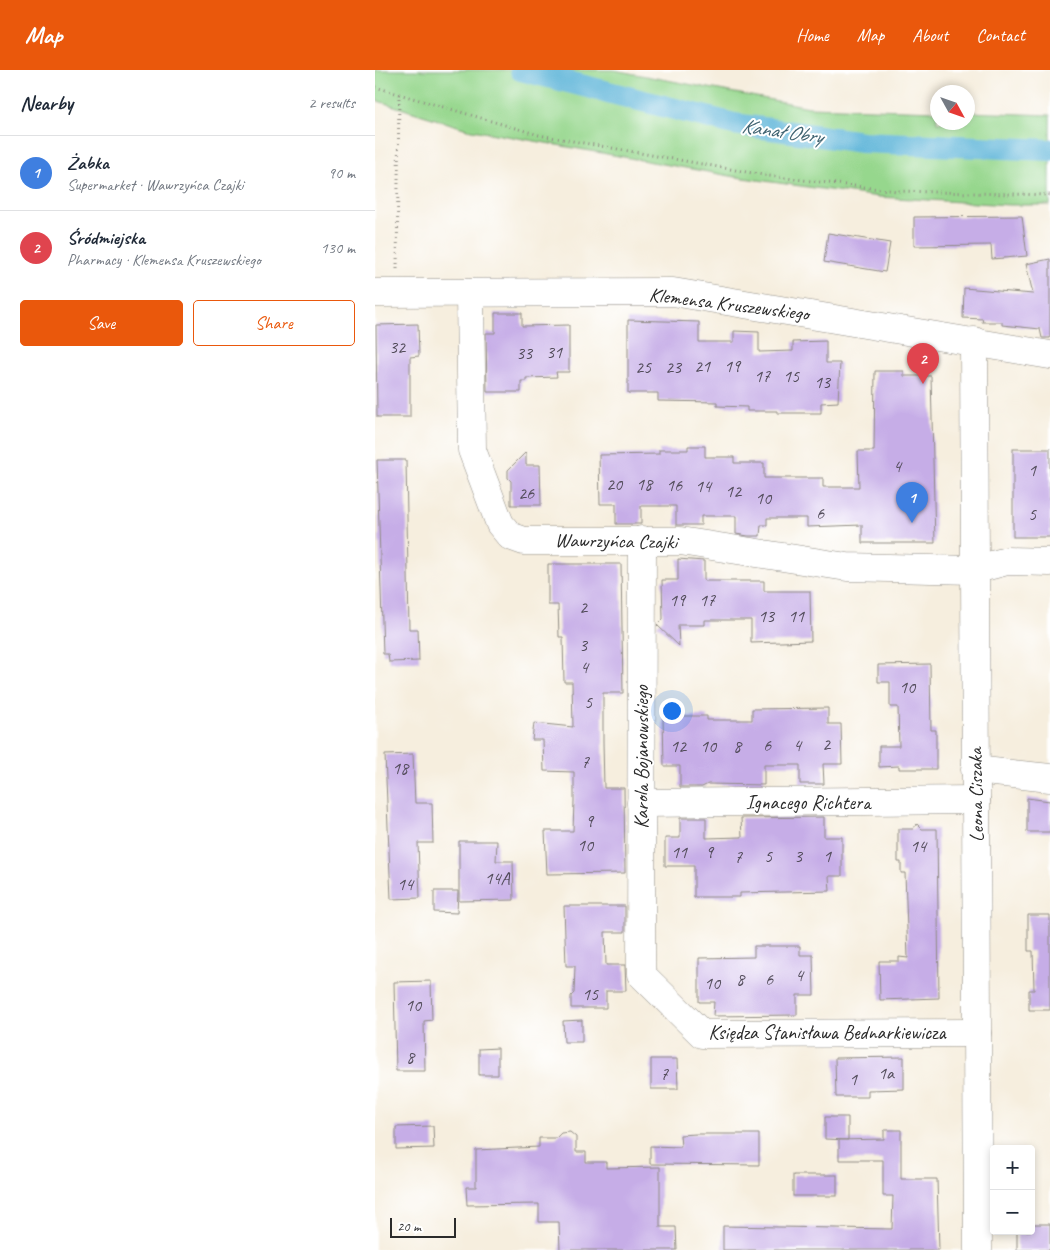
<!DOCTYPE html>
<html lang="en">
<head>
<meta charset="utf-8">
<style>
  :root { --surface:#fff; --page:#f6f6f7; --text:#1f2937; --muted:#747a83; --line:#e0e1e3; --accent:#ea580c }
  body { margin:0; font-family:Caveat,sans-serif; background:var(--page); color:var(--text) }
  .controls { position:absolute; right:15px; bottom:15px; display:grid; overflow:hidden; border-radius:5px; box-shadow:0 2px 8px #0003 }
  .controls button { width:45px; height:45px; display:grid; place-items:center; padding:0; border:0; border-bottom:1px solid var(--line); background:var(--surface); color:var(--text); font:25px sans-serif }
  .compass { position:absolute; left:555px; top:15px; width:45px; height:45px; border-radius:50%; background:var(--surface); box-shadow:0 2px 8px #0003; rotate:130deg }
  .scale { position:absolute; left:15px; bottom:12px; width:66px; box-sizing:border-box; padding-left:5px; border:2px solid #2b2b2b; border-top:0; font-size:14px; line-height:18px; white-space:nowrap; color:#2b2b2b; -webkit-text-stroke:4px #fff; paint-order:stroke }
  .you { position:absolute; left:296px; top:640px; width:18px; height:18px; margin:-12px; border:4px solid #fff; border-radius:50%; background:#1a73e8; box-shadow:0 0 0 8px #1a73e833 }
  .badge { display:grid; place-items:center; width:32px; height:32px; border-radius:50%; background:var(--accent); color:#fff; font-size:16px; font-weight:700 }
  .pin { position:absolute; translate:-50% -41px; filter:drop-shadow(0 1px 2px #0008) }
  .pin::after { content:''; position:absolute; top:26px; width:18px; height:15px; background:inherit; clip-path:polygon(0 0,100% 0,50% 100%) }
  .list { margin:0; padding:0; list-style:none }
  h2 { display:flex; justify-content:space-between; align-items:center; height:65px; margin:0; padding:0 20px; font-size:21px }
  h2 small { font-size:16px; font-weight:400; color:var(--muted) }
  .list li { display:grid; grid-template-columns:32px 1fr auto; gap:15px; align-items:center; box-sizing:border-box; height:75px; padding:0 20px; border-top:1px solid var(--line) }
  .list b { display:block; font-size:19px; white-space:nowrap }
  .list p { margin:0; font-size:16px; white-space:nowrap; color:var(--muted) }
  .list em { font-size:16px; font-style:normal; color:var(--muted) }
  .actions { display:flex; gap:10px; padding:15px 20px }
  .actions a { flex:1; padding:11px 0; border:1px solid var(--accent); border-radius:5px; text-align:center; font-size:18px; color:var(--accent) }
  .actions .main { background:var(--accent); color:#fff }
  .map { position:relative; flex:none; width:675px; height:1180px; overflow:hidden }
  header { display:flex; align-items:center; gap:30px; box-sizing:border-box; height:70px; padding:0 25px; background:var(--accent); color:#fff }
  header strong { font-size:24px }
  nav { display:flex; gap:28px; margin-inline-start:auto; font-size:18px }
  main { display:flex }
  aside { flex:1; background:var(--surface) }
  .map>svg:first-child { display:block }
</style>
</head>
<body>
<header>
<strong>Map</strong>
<nav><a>Home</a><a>Map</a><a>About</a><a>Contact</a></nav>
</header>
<main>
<aside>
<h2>Nearby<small>2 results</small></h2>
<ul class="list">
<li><span class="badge" style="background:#3f7fe0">1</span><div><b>Żabka</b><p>Supermarket · Wawrzyńca Czajki</p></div><em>90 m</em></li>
<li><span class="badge" style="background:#e0444e">2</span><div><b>Śródmiejska</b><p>Pharmacy · Klemensa Kruszewskiego</p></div><em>130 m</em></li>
</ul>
<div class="actions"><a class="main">Save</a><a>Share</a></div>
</aside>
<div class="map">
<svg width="675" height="1180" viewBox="0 0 675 1180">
  <rect width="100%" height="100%" fill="#fff"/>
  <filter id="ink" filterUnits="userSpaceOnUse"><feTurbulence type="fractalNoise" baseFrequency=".02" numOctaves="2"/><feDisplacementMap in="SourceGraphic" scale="10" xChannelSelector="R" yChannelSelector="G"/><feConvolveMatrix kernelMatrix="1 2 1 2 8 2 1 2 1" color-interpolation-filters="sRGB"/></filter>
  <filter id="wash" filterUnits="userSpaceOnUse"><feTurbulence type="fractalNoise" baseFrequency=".0096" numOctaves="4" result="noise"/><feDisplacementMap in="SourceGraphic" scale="20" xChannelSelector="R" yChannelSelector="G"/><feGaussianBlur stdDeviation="1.12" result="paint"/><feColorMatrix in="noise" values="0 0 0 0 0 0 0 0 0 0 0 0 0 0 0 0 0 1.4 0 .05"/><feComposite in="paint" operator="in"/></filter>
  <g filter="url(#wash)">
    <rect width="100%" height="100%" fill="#f6eede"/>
    <polygon fill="#96d78d" stroke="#60815c" points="0,0 239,0 434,37 562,41 562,52 592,52 593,42 675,45 675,135 634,135 504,127 361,107 92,59 0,30"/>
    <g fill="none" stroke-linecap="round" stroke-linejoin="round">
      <polyline stroke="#5bb4d8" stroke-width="22" points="146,0 359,54 487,72 675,80"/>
    </g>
    <g id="blocks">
      <g fill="#c6ade7">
        <polygon points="647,146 652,186 617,189 616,175 539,176 539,147"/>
        <polygon points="453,163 515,173 510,202 449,192"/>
        <polygon points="675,189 675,268 667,268 665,259 627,255 627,252 607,252 608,249 588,248 589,218 658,224 651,194"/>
        <polygon points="120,243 147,243 147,256 194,255 194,302 181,302 182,307 151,308 151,311 146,311 146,322 112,322 111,263 120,263"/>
        <polygon points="253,250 324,252 324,272 359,272 359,261 384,262 384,282 418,281 418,272 451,271 451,293 465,293 463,332 446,333 446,343 402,343 402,341 372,341 372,337 342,336 342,332 283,331 283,323 253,323"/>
        <polygon points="43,254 44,286 35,287 35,347 2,347 1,255"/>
        <polygon points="500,301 529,301 529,306 556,306 560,473 487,473 487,455 432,457 432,448 392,448 392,455 386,455 385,466 373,466 361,464 361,446 326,446 326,455 301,455 301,436 266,436 266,454 241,454 241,434 225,434 224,385 284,384 284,380 313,380 313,376 330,376 330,387 359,387 359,393 389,393 389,408 448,408 448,417 484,417 483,381 499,381"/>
        <rect x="638" y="379" width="37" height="88"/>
        <polygon points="151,382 151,395 165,395 166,435 136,435 136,411 133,408 133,400"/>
        <polygon points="2,390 31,390 34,559 43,559 44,591 14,592 13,584 8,584"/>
        <polygon points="303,489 329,491 329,511 389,511 389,521 435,521 436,571 376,573 376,550 330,550 330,555 303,555 304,576 282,555 288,549 287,510 303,510"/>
        <polygon points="173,494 246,494 248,623 228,623 228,671 229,718 249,718 250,803 172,804 170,761 198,761 199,731 199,702 169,701 168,670 157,670 159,653 198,657 197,612 189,612 188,567 184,567 183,535 173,535"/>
        <polygon points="555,594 556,660 561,660 561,699 524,699 524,696 504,697 504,676 524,676 523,637 515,637 515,612 503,612 503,595"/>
        <polygon points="453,638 453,654 466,654 467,694 448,694 449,714 425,714 425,695 389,695 389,715 333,714 327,717 305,717 305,696 289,696 288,646 332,646 332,650 377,650 377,639"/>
        <polygon points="38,684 40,733 57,733 58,773 43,773 45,828 16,829 10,685"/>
        <polygon points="652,728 675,731 675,762 652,762"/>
        <polygon points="449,747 449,767 467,767 467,806 454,806 455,821 365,823 365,827 319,827 319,796 290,796 290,768 305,768 305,748 331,748 331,768 367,767 366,748"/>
        <polygon points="542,754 547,759 562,759 564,928 505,930 504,891 524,891 524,887 533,888 530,803 526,803 526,792 523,792 523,759 538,759"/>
        <polygon points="84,771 122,771 121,791 138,791 139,830 84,831"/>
        <polygon points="59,821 83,821 82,843 59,842"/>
        <polygon points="189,836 250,836 250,862 230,862 231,895 250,895 251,921 231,921 231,938 196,938 196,926 199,923 200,896 191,896"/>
        <polygon points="653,845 675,845 675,940 654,940 654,920 659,920 658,881 653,881"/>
        <polygon points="379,876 425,876 425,885 438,885 439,925 422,925 422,945 338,946 339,932 324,932 324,888 379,887"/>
        <polygon points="56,911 57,950 49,951 50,1001 21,1001 19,912"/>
        <polygon points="207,950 207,972 189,972 188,951"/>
        <polygon points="123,978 123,1005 104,1005 104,979"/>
        <polygon points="529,987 529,1019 493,1020 493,1027 461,1027 460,988"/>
        <polygon points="276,989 302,989 303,1019 276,1019"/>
        <polygon points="450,1047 473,1047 473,1070 450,1069"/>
        <polygon points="58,1056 59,1078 21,1079 21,1057"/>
        <polygon points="509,1060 526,1060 526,1109 562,1109 564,1180 348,1180 348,1156 517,1159 518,1126 508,1126 508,1090 464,1090 464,1070 509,1069"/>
        <polygon points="195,1062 201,1067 201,1082 211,1082 211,1092 231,1092 231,1098 285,1097 285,1157 301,1157 302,1180 185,1180 184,1152 164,1152 164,1134 92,1135 91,1117 101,1117 101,1080 164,1077 164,1068 181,1068 186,1063"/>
        <polygon points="321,1064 384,1064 384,1095 275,1094 275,1076 306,1077 305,1065"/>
        <rect x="418" y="1105" width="44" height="21"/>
        <polygon points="656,1154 675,1154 675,1180 642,1180 642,1161 656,1161"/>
      </g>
    </g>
  </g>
  <g filter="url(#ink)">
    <use href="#blocks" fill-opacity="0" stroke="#908c84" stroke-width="1"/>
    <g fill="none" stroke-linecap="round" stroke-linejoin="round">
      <g stroke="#908c84" stroke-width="29">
        <g id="minor">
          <polyline points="0,223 298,222 675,285"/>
          <polyline points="95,223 97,380 125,454 135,466 149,471 305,471 472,497 598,500 632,491 675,492"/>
          <polyline points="599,271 603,1180"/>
          <polyline points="267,470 266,904 327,964 602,963"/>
          <polyline points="600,700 675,708"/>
          <polyline points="266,733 601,730"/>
        </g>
      </g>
      <g stroke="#908c84" stroke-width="3" stroke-dasharray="1 4" stroke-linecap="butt">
        <polyline points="0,17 164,65 394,106 522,121 675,125"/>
        <polyline points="22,199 24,24"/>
      </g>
      <use href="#minor" stroke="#fff" stroke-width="28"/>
    </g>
  </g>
  <g text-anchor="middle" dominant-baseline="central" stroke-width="4" stroke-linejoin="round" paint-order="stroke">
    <g font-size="18" fill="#524c5a">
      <text x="22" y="277">32</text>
      <text x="179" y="282">31</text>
      <text x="149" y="283">33</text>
      <text x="327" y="296">21</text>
      <text x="357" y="296">19</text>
      <text x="268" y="297">25</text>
      <text x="298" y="297">23</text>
      <text x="387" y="306">17</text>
      <text x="416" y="306">15</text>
      <text x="447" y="312">13</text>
      <text x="522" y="396">4</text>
      <text x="657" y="400">1</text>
      <text x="239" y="414">20</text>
      <text x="269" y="414">18</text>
      <text x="299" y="415">16</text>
      <text x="328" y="416">14</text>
      <text x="358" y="421">12</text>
      <text x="151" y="423">26</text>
      <text x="388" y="428">10</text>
      <text x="445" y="443">6</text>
      <text x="657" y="444">5</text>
      <text x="302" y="530">19</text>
      <text x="332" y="530">17</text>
      <text x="208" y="537">2</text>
      <text x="391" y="546">13</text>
      <text x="421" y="546">11</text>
      <text x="208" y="575">3</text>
      <text x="209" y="597">4</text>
      <text x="532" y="617">10</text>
      <text x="213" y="632">5</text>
      <text x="451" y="674">2</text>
      <text x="392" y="675">6</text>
      <text x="422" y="675">4</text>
      <text x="303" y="676">12</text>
      <text x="333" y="676">10</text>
      <text x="362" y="676">8</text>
      <text x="210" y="692">7</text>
      <text x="25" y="698">18</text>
      <text x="214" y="751">9</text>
      <text x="210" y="775">10</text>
      <text x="543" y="776">14</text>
      <text x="304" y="782">11</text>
      <text x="334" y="782">9</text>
      <text x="393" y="786">5</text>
      <text x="423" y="786">3</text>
      <text x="452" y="786">1</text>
      <text x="363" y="787">7</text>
      <text x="122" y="808">14A</text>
      <text x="30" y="814">14</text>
      <text x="424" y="905">4</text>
      <text x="365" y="909">8</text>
      <text x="394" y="909">6</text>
      <text x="337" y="913">10</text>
      <text x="215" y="924">15</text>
      <text x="38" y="935">10</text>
      <text x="35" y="987">8</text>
      <text x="511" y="1003">1a</text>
      <text x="289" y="1004">7</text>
      <text x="478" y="1009">1</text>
    </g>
    <g font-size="20" fill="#2b2b2b" stroke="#fff">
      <text transform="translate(354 234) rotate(7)">Klemensa Kruszewskiego</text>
      <text transform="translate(241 471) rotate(1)">Wawrzyńca Czajki</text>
      <text transform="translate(266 687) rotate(-90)">Karola Bojanowskiego</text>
      <text transform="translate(601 725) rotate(-91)">Leona Ciszaka</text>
      <text x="433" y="732">Ignacego Richtera</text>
      <text x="452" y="962">Księdza Stanisława Bednarkiewicza</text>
    </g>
    <g font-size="21" font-style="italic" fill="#3e6270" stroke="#fff">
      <text transform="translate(407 61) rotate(8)">Kanał Obry</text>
    </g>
  </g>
</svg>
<div class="controls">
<button>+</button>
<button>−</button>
</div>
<svg class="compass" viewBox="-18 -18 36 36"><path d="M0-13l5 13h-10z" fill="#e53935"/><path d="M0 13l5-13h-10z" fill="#747a83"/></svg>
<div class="scale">20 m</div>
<div class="you"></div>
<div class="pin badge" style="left:537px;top:453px;background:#3f7fe0">1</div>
<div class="pin badge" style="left:548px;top:314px;background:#e0444e">2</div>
</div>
</main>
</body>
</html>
